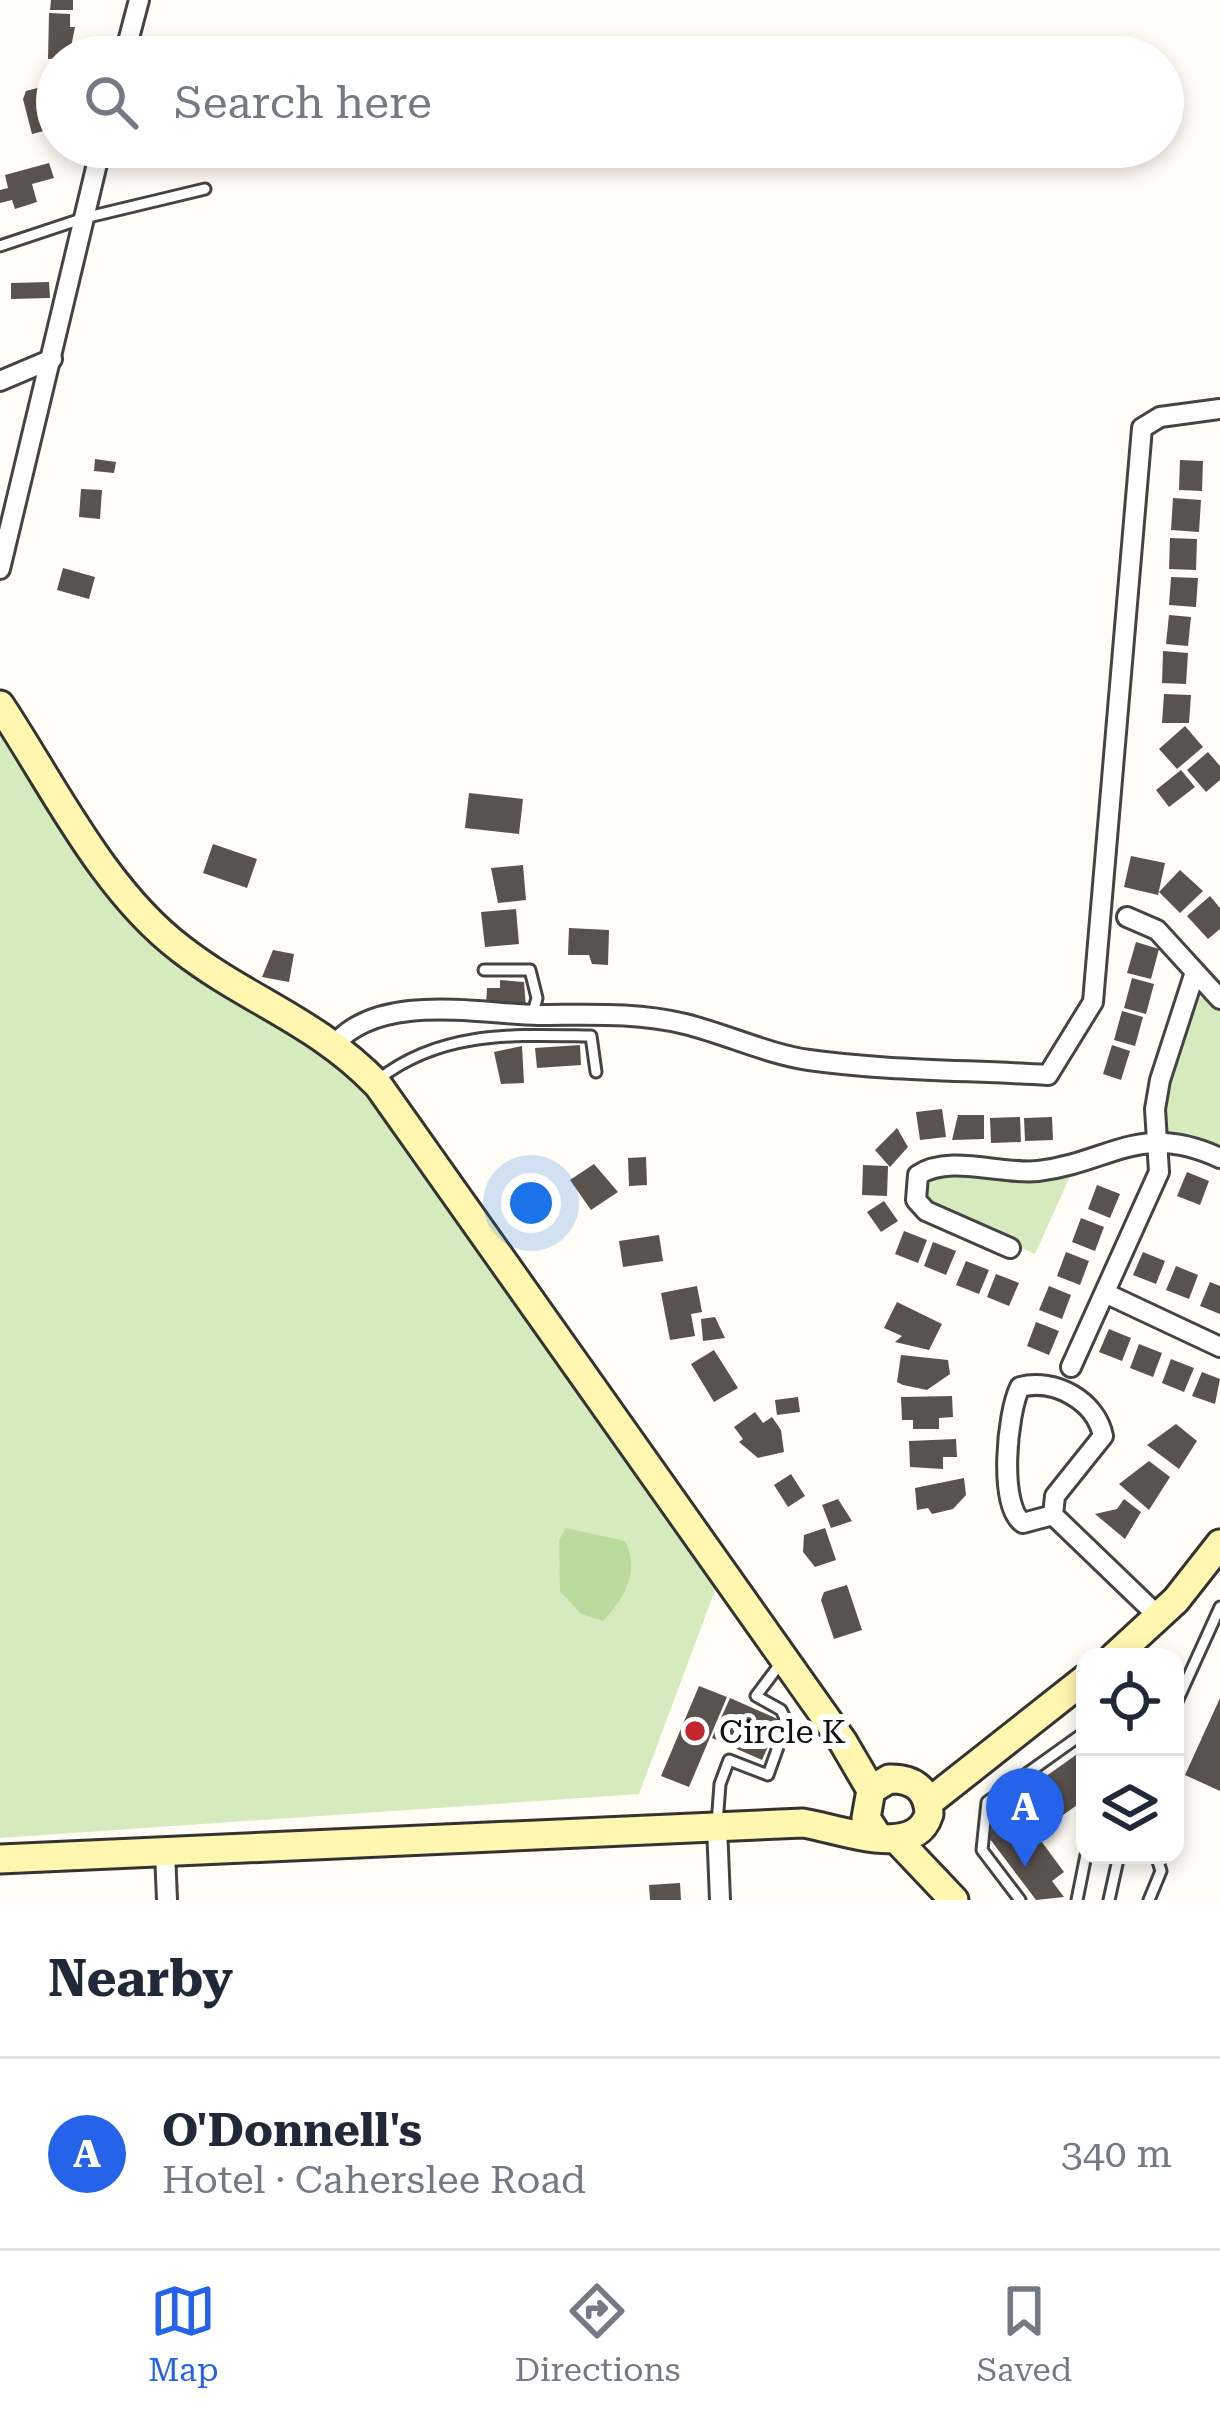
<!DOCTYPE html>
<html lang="en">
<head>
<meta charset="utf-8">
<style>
  :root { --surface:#fff; --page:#f6f6f7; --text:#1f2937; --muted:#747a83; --line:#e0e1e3; --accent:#2563eb }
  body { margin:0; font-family:"Roboto Serif",serif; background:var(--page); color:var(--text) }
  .controls { position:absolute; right:36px; bottom:36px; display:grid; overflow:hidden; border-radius:24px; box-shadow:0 6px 18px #0003 }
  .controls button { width:108px; height:108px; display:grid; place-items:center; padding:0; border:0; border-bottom:3px solid var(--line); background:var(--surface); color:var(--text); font:60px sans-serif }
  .you { position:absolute; left:531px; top:1203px; width:42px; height:42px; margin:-30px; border:9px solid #fff; border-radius:50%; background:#1a73e8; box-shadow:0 0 0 18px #1a73e833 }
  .badge { display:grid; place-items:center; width:78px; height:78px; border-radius:50%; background:var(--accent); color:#fff; font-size:39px; font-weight:700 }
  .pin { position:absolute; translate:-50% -99px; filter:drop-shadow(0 3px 6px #0008) }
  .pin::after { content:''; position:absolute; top:63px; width:42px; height:36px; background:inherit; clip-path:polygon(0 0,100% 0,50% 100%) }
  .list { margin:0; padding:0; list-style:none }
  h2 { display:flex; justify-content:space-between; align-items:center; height:156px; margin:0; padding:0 48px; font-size:51px }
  h2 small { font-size:39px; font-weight:400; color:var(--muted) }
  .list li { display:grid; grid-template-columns:78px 1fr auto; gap:36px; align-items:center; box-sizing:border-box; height:192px; padding:0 48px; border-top:3px solid var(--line) }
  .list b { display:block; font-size:45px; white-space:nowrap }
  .list p { margin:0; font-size:39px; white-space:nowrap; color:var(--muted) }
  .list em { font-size:39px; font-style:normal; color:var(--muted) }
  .icon { flex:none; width:66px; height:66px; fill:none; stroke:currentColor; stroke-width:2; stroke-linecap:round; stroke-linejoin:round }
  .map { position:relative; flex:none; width:1220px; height:1900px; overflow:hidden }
  .search { position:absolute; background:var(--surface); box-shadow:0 6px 18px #0003; left:36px; right:36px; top:36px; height:132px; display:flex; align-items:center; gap:30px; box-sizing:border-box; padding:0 42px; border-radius:66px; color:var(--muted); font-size:45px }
  .sheet { height:348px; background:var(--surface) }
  nav { display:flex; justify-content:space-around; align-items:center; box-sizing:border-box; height:168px; border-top:3px solid var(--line); background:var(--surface); font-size:33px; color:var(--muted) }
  nav a { display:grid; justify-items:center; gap:6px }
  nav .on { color:var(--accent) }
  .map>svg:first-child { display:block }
</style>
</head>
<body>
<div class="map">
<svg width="1220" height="1900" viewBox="0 0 1220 1900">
  <rect width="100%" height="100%" fill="#fffdf5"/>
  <g fill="#d5ebbd">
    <polygon points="0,725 158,949 193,974 253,1002 355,1075 718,1582 639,1794 0,1838"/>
    <polygon points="1207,996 1220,1007 1220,1147 1189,1134 1164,1132 1162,1084 1194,999"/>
    <polygon points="948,1172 1012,1182 1071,1174 1035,1254 934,1210 926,1202 924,1182"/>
  </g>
  <path fill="#b9dc9c" d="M566,1528L625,1541C641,1571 624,1598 603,1621L581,1614L560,1591L559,1540Z"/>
  <g fill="#5a524d">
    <polygon points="51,0 73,0 73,10 50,10"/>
    <polygon points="49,13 70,14 70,27 75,27 69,57 48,59"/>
    <polygon points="45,86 57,104 51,110 55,128 32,134 23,99 26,91"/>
    <polygon points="49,163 54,178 32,184 37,202 15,209 12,200 0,203 0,190 8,188 5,175"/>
    <polygon points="49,282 50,298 11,299 11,283"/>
    <polygon points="95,459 116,462 114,473 94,471"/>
    <polygon points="1180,460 1203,461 1202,491 1179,490"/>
    <polygon points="81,489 102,490 100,519 79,517"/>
    <polygon points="1173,498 1201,500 1199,532 1171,530"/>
    <polygon points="1170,538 1197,539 1196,570 1169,569"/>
    <polygon points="63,568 95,577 89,599 57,590"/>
    <polygon points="1171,577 1198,578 1196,607 1169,605"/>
    <polygon points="1169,615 1191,617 1188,646 1166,644"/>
    <polygon points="1163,651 1188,653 1186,684 1162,683"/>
    <polygon points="1164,694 1191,695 1189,723 1162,723"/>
    <polygon points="1185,726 1203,747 1177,769 1159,749"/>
    <polygon points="1208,752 1220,766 1220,780 1206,792 1187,770"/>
    <polygon points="1181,770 1195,787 1169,807 1156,790"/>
    <polygon points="469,793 523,799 519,834 465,828"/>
    <polygon points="213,844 257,859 247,888 203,873"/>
    <polygon points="1131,856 1165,863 1158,895 1124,887"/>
    <polygon points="523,865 526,900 498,903 491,868"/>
    <polygon points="1180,870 1203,891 1180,913 1159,892"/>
    <polygon points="1210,896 1220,908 1220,929 1208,939 1187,916"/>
    <polygon points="516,909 519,944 485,947 481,912"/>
    <polygon points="569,928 609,930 608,965 592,964 589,955 568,955"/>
    <polygon points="1136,942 1159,949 1151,979 1127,973"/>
    <polygon points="273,950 294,954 289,982 262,977"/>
    <polygon points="1132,978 1154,984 1146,1014 1124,1008"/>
    <polygon points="500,980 524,982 526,1008 486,1005 487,988 500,988"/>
    <polygon points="1122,1011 1143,1017 1135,1046 1114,1040"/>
    <polygon points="580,1045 581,1065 537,1068 535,1048"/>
    <polygon points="1112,1045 1130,1051 1121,1080 1103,1074"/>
    <polygon points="522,1046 524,1083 501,1084 494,1052"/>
    <polygon points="942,1109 946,1137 920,1140 916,1112"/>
    <polygon points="958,1115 984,1115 984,1139 952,1140"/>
    <polygon points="1020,1117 1021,1142 991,1143 990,1118"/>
    <polygon points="1052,1117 1053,1140 1025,1141 1024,1118"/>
    <polygon points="897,1128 908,1147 890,1167 875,1150"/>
    <polygon points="646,1157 647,1185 629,1186 628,1158"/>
    <polygon points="594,1164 618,1192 591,1210 570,1180"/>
    <polygon points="863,1165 888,1166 887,1196 862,1195"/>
    <polygon points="1187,1172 1209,1181 1200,1205 1177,1196"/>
    <polygon points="1097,1185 1120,1194 1110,1218 1088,1209"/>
    <polygon points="884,1201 898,1221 881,1232 867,1212"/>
    <polygon points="1081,1218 1104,1227 1095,1251 1072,1242"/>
    <polygon points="904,1231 927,1240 918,1263 895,1254"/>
    <polygon points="659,1235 663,1261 623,1267 619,1241"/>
    <polygon points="933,1242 956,1251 946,1275 924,1266"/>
    <polygon points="1066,1252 1089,1261 1080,1285 1057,1276"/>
    <polygon points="1143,1252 1165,1261 1156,1284 1133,1275"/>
    <polygon points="966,1261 989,1270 979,1294 956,1285"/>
    <polygon points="1176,1266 1198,1275 1189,1299 1166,1290"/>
    <polygon points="996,1274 1019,1283 1009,1306 987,1297"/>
    <polygon points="1210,1282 1220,1286 1220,1314 1200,1306"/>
    <polygon points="697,1286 702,1312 691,1314 695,1336 670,1340 661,1293"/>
    <polygon points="1049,1286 1071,1295 1062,1319 1039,1310"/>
    <polygon points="897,1302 942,1324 929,1350 895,1342 902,1336 884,1328"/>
    <polygon points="715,1317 725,1338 703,1341 701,1319"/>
    <polygon points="1036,1322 1059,1331 1049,1355 1027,1346"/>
    <polygon points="1109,1329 1131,1338 1122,1361 1099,1352"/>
    <polygon points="1139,1344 1162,1353 1153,1377 1130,1368"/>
    <polygon points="714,1350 738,1388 714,1402 691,1364"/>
    <polygon points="901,1355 948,1360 950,1374 927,1390 903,1385 897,1382"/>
    <polygon points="1171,1359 1194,1368 1184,1392 1162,1383"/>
    <polygon points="1202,1372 1220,1379 1215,1404 1192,1396"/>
    <polygon points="952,1396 953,1417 939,1418 939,1429 913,1429 913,1420 902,1420 901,1397"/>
    <polygon points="798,1397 800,1412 777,1415 775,1400"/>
    <polygon points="755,1412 763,1423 772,1417 781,1430 784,1452 758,1458 739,1442 743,1439 734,1427"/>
    <polygon points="1176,1424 1197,1441 1179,1469 1147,1445"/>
    <polygon points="956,1439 957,1457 943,1457 943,1469 910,1467 909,1441"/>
    <polygon points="1149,1461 1170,1477 1149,1510 1119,1484"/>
    <polygon points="791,1474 805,1496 788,1507 774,1485"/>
    <polygon points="964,1478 966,1495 953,1509 932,1514 928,1508 917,1510 915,1488"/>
    <polygon points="838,1499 852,1521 831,1528 822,1505"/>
    <polygon points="1124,1499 1141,1512 1125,1539 1095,1514 1117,1509"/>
    <polygon points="825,1528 836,1560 815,1567 803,1552 804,1535"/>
    <polygon points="847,1585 862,1630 834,1639 821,1600 824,1592"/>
    <polygon points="699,1686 727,1697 689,1787 661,1776"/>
    <polygon points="730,1698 780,1720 762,1760 712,1738"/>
    <polygon points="1220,1698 1220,1791 1185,1775"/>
    <polygon points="1083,1750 1085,1792 1076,1798 1080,1803 1036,1834 1064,1872 1052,1881 1064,1897 1036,1900 990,1839 994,1813"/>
    <polygon points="680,1883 681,1900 650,1900 649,1885"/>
  </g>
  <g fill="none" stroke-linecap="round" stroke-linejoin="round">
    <g stroke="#444" stroke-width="15">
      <g id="service">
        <polyline points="0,246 84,218 205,189"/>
        <polyline points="484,970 530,970 537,998 533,1013"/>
        <path d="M379,1079C442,1030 515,1035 591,1036L596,1072"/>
        <polyline points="1175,1706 1220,1607"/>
        <polyline points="717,1824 720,1784 729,1760 768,1775 787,1722 781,1710 756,1696 780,1664"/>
        <polyline points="1020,1900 982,1850 987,1802 1085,1732"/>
        <polyline points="1077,1900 1086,1855"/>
        <polyline points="1109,1900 1119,1855"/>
        <polyline points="1149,1900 1161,1871 1156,1855"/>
      </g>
    </g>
    <g stroke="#444" stroke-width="24">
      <g id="minor">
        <polyline points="124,57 139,0"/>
        <polyline points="0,381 52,359"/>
        <polyline points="0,569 101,147"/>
        <polyline points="1127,917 1157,930 1220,999"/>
        <path d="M335,1044C380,992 481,1014 538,1015C588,1015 636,1012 685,1024C726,1034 767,1054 809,1060C887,1071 969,1070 1048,1075L1093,1002L1142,428L1160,417L1220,409"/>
        <path d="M1010,1248L926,1211L916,1200L918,1175C950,1154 1001,1175 1038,1171C1112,1162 1139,1121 1220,1158"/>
        <polyline points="1105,1293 1220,1347"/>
        <polyline points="1071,1367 1159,1172 1155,1109 1160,1080 1195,972"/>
        <path d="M1053,1515L1055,1496L1103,1436C1096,1401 1055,1378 1020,1387C1007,1413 998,1506 1023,1523L1053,1515L1159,1617"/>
        <polyline points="717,1826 720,1900"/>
        <polyline points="165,1852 167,1900"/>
      </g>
    </g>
    <g stroke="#333" stroke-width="33">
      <g id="secondary">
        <path d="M0,705C53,785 103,890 181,949C248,1001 315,1020 378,1085L843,1742L871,1790"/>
        <polyline points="1114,1657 1176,1600 1220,1544"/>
        <polyline points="928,1803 1085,1679"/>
        <polyline points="899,1842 954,1900"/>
        <path d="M0,1859L803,1823C841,1829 915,1860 929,1814C928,1789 913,1778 889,1779L871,1790L866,1818L877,1835"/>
      </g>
    </g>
    <use href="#service" stroke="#fff" stroke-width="9"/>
    <use href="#minor" stroke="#fff" stroke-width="18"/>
    <use href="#secondary" stroke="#fff6b0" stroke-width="27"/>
  </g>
  <circle fill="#c4262e" stroke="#fff" stroke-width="4.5" cx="695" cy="1731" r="12"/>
  <g text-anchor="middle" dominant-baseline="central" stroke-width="12" stroke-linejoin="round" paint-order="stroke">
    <g font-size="33" fill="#111" stroke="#fff" text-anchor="start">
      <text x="719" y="1731">Circle K</text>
    </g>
  </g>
</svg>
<div class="controls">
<button><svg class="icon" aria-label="locate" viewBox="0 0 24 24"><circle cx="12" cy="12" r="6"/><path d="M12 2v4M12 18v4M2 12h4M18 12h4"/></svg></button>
<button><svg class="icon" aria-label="layers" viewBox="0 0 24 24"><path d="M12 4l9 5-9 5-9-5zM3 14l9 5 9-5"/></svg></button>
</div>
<div class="you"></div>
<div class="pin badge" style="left:1025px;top:1867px">A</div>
<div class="search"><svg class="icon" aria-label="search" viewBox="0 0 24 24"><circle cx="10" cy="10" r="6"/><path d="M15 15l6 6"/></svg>Search here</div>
</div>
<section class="sheet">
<h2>Nearby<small></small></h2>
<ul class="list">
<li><span class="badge">A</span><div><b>O'Donnell's</b><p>Hotel · Caherslee Road</p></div><em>340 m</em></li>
</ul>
</section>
<nav>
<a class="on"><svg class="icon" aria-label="map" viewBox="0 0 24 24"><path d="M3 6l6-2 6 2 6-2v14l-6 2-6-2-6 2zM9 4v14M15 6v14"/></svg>Map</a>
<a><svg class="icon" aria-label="directions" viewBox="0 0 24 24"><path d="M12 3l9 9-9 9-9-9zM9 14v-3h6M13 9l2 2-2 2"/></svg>Directions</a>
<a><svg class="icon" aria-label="saved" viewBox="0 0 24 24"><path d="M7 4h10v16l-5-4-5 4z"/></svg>Saved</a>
</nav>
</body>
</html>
